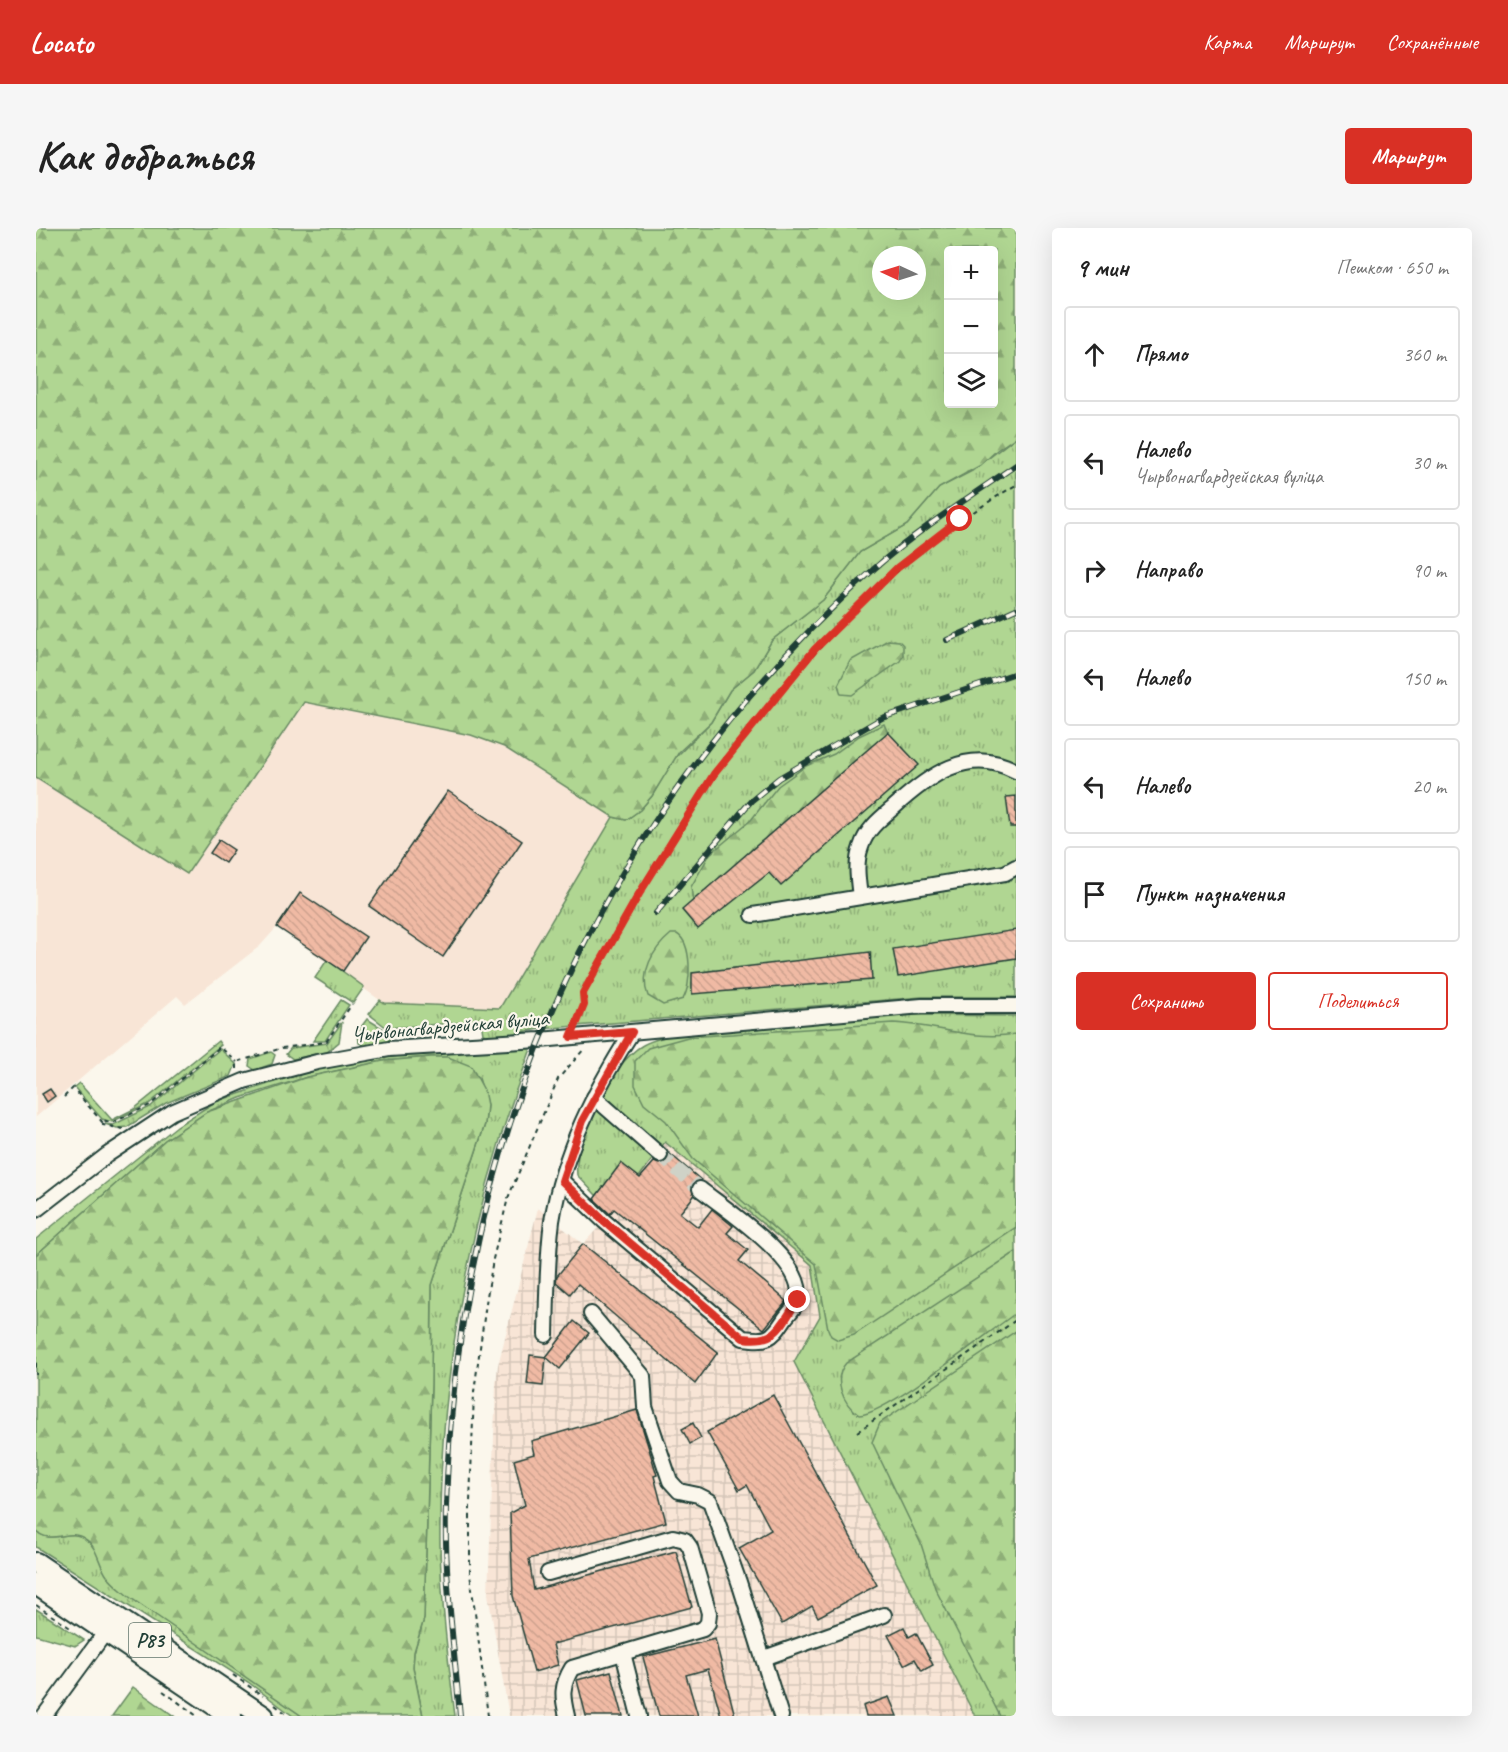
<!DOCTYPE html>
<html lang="ru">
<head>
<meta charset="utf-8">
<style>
  :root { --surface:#fff; --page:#f6f6f6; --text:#222; --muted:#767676; --line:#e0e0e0; --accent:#d93025 }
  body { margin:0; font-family:Caveat,sans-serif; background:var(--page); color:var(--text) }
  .controls { position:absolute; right:18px; top:18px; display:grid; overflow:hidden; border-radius:6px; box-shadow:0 6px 24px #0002 }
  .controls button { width:54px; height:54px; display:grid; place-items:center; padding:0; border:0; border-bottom:2px solid var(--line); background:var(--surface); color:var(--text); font:30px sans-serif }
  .compass { position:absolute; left:836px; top:18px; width:54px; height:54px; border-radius:50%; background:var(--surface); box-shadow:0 6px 24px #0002; rotate:274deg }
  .stop { position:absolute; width:18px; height:18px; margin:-14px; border:4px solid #d93025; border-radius:50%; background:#fff }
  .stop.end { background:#d93025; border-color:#fff; box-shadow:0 2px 6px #0008 }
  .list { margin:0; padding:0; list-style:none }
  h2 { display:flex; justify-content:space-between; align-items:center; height:78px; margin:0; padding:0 24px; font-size:26px }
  h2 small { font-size:20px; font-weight:400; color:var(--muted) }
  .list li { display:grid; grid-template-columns:39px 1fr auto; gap:18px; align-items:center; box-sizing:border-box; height:96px; margin:0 12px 12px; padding:0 12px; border:2px solid var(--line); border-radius:6px }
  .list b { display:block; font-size:22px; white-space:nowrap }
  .list p { margin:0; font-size:20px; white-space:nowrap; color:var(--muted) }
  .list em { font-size:20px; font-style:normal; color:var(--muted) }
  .actions { display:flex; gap:12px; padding:18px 24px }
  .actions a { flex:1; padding:14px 0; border:2px solid var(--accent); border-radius:6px; text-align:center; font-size:21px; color:var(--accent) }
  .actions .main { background:var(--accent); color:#fff }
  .icon { flex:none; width:33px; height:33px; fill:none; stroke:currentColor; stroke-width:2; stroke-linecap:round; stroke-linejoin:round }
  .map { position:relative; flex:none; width:980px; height:1488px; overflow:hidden; border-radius:6px }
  header { display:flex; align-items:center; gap:36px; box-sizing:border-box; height:84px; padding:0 30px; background:var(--accent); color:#fff }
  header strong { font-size:28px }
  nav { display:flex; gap:33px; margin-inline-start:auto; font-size:21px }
  .intro { display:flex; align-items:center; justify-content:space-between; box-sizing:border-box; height:144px; padding:0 36px }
  h1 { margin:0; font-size:42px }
  .button { padding:15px 27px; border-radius:6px; background:var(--accent); color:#fff; font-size:21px; font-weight:700 }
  main { display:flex; gap:36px; padding:0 36px }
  aside { flex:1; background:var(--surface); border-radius:6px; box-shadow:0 6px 24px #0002 }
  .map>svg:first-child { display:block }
</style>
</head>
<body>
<header>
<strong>Locato</strong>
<nav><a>Карта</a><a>Маршрут</a><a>Сохранённые</a></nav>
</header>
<div class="intro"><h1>Как добраться</h1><a class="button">Маршрут</a></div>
<main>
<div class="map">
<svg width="980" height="1488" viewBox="0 0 980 1488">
  <defs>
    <pattern id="industrial-grid" width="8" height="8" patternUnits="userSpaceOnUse" patternTransform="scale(1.5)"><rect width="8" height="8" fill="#f8e5d6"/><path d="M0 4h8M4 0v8" fill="none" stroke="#d4c5b8"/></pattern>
    <pattern id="grass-tufts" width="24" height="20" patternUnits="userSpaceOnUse" patternTransform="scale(1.5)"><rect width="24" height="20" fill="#b0d692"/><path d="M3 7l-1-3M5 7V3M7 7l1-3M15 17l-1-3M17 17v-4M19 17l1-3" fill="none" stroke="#8faf78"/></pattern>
    <pattern id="forest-firs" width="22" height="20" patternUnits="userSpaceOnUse" patternTransform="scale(1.5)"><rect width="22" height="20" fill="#b0d692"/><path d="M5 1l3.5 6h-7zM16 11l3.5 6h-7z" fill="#8faf78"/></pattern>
    <pattern id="building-back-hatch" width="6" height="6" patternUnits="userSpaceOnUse" patternTransform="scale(1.5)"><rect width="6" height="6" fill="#f0baa4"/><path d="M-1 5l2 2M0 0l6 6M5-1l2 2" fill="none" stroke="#cda18e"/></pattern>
  </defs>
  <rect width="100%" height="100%" fill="#fbf7ec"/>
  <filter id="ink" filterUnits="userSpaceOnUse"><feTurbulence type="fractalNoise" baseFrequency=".0167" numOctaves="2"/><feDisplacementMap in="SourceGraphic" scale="12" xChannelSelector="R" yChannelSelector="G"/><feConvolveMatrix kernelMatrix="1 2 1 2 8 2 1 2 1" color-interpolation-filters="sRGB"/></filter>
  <g filter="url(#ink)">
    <polygon fill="#f8e5d6" points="267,473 435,507 468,519 577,589 464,780 348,775 241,699 224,718 149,776 141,768 0,889 0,549 151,646"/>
    <polygon fill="url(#industrial-grid)" points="629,914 777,1037 784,1088 759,1136 939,1488 473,1488 452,1366 460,1156 462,1137 502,980 547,1016 574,987 557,973 585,935"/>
    <g fill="url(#grass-tufts)" stroke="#688a63" stroke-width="1.5">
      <polygon points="980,209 980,769 886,769 504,801 454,809 447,806 445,793 351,800 333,786 344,772 348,775 464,780 577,589 590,592 604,582 616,568 637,532 675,494 694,462 718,442 736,412 787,372 824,324 871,297 903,260 936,243"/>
      <polygon points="291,732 328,759 317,775 279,750"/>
      <polygon points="305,772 313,777 289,813 277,813"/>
      <path d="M878,787L980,788V1488H939L758,1134L784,1088L776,1037L629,914L603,949L585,936L561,968L541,947C537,912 575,835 607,817C617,811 630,809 642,805Z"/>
      <polygon points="331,791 354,805 353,815 332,819 323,815 322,803"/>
      <polygon points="306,794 303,814 291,824 257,831 250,826 255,820 291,815"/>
      <polygon points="182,813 185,817 114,875 76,894 66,891 38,859 43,855 76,892 98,881"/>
      <path d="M496,818C436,976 402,1146 404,1316C405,1373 412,1431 419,1488H387L377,1439L378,1424L388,1391L395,1157L396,1057L449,896L451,877L443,850L412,829H395L347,833L271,849L204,870L171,884L129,912L0,1027V1011L141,898L179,874L256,848L296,838L363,828Z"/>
      <polygon points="184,821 200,836 195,848 130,875 91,899 81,900 69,896 77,897 114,879"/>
      <polygon points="235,824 239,827 236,836 219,842 213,838 214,831"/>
      <path d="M0,1303C16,1318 33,1299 49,1310C65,1322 72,1352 92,1367L266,1488H257L212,1454L0,1319Z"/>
      <polygon points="0,1381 48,1412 39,1418 0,1407"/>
    </g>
    <g fill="url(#forest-firs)" stroke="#688a63" stroke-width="1.5" fill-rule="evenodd">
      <path d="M0,0H980V209L961,222L945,237L903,260L871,297L824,324L787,372L736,412L718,442L694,462L675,494L643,524L616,568L604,582L590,592L577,589L468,519L435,507L268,474L151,646L0,550ZM912,22H958V176H912ZM845,27H881V63H845Z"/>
      <polygon points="852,412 863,413 867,417 867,427 864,433 816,467 805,466 802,457 814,433"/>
      <polygon points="848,496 852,505 657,673 655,659 674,626 715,592 742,558 770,538 798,526 823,508"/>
      <path d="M635,706H641C656,715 656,757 647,771L627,777L612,768C603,745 617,721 635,706Z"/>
      <path d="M857,795C902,797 934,813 980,806V999L818,1107L802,1112L795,1108L792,1101L780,1036L657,931L630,893L608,875L599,857V833L612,820L652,809Z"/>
      <path d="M395,829H412L435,838L448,862L451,877L449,896L396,1057L395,1157L388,1391L378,1424L377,1439L387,1488H266L92,1368C84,1361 76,1355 71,1348C62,1336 62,1319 49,1311C33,1299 16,1318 0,1303V1027L129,912L171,884L271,849L347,833Z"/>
      <path d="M980,1024V1085C951,1105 851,1186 823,1187C807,1176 796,1151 810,1135Z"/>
      <polygon points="980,1103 980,1488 964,1488 899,1360 885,1316 836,1214 844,1195"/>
      <polygon points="97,1459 138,1488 76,1488"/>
    </g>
    <g fill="url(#building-back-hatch)" stroke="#1f3d34" stroke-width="1.5">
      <polygon points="852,504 883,537 745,658 733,645 662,701 646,682"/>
      <polygon points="412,563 486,613 407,729 333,678"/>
      <polygon points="980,568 980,599 974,599 970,569"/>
      <polygon points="183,612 198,622 189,635 174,625"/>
      <polygon points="264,665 330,709 307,743 241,699"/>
      <polygon points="980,702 980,730 862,749 857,721"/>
      <polygon points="834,724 836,752 656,766 656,745"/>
      <polygon points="14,861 19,868 11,874 6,866"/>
      <polygon points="633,925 665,952 657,956 658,968 644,985 662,999 676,981 697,998 691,1005 712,1022 703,1033 751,1073 728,1101 578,981 574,986 558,971 585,935 604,950 618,934 623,936 630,933"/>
      <polygon points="547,1016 682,1124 659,1156 542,1056 534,1066 520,1054 521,1048"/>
      <polygon points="538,1093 553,1105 524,1141 510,1129"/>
      <polygon points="494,1127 510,1129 507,1158 491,1156"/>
      <polygon points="737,1167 841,1357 782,1389 776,1378 746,1396 703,1320 735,1302 711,1257 703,1262 671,1204"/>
      <polygon points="601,1182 621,1247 618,1248 630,1294 493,1331 498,1362 640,1323 656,1379 517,1416 522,1437 498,1444 477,1368 474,1285 489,1277 478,1232 498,1226 495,1213"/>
      <polygon points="657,1195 665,1210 654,1216 646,1201"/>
      <polygon points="868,1399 873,1409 880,1405 897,1437 886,1443 879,1431 868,1437 852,1407"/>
      <polygon points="679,1411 699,1488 685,1488 672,1441 650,1447 662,1488 623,1488 607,1429"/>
      <polygon points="575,1443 587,1488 550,1488 541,1452"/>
      <polygon points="853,1469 861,1488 830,1488 827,1478"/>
    </g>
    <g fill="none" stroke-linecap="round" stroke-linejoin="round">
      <polyline stroke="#cfd2c7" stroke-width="14" stroke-dasharray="14 7" stroke-linecap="butt" points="624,927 664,961"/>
      <g stroke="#1f3d34" stroke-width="18">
        <g id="minor">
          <path d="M824,669C822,652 819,635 825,619C830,602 844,591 857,580C892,548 932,517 980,543"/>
          <polyline points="717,687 969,645 980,639"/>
          <polyline points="558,869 624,927"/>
          <path d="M526,953L568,993L707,1110C731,1113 735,1112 748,1092C752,1086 759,1080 761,1073C776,1037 688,980 664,961"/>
          <polyline points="0,982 71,927 136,884 208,853 281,834 353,821 504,812 886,778 980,778"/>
          <polyline points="555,1086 607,1148 609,1179 634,1253 643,1263 662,1267 674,1273 703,1354 745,1488"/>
          <path d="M510,1107C511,1069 511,1031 516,993C527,924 559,862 596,804"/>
          <path d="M512,1345L637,1309L649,1312L654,1319L673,1385L672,1395L667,1401L536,1440C525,1458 526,1468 531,1488"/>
          <polyline points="587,1425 603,1488"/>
          <polyline points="728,1430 848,1387"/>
          <polyline points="8,1488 74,1398"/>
        </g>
      </g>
      <g stroke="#1f3d34" stroke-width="24">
        <g id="highway">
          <polyline points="0,1335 227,1488"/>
          <polyline points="0,1356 195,1488"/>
        </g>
      </g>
      <g stroke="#1f3d34" stroke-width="2" stroke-dasharray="4.5 4.5" stroke-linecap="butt">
        <path d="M540,795L548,777L547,765C589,691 629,616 678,547C693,525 712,504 729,483C804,391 877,318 980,257"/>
        <polyline points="201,841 201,834 246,820 290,814 316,776"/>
        <polyline points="28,869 37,860 67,895"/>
        <polyline points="87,901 67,897 67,892 76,895 114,877 184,819 201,834"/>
        <polyline points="0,1126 0,1147"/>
        <polyline points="821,1204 980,1092"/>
        <polyline points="0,1377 36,1401"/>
        <polyline points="197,1447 227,1468"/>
        <polyline points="127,1463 161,1488"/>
        <polyline points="239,1477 253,1488"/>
        <polyline points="452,1488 434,1345 434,1275 438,1164 450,1075 457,1031 472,970 522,851 549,820"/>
      </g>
      <use href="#minor" stroke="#fbf7ec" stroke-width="14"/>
      <use href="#highway" stroke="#fbf7ec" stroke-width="20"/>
      <g stroke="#1f3d34" stroke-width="6">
        <g id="rail">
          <polyline points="911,412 980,381"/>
          <polyline points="620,685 715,573 743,550 846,490 980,445"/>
          <path d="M424,1488C418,1419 408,1347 410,1278C421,909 563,587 839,340C882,302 932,270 980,237"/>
        </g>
      </g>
      <use href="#rail" stroke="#fbf7ec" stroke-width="4" stroke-dasharray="11" stroke-linecap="butt"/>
    </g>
  </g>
  <g fill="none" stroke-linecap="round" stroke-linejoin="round" filter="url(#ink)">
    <path stroke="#d93025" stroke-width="8" d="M762,1072C744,1098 742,1115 707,1110L568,993L526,953L546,893L596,804L535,809L548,777L547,765L603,666L678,546L779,421L861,340L924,291"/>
  </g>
  <g text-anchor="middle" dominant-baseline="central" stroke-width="4.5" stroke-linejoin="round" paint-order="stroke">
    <rect fill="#fbf7ec" stroke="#61756b" stroke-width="1.5" x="93" y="1395" width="42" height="34" rx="4.5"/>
    <g font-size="20" font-weight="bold" fill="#1f3d34">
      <text x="114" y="1412">Р83</text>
    </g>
    <g font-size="21" fill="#1f3d34" stroke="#fbf7ec">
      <text transform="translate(414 798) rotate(-5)">Чырвонагвардзейская вуліца</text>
    </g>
  </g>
</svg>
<div class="controls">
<button>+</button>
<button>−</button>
<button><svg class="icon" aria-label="layers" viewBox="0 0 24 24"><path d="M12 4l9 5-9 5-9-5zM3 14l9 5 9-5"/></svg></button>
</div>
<svg class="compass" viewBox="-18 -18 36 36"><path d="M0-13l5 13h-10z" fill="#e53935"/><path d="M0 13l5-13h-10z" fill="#767676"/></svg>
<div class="stop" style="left:924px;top:291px"></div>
<div class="stop end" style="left:762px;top:1072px"></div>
</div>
<aside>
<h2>9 мин<small>Пешком · 650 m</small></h2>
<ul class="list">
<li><svg class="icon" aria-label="ahead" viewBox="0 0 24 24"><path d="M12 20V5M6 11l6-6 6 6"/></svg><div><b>Прямо</b></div><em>360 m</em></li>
<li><svg class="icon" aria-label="left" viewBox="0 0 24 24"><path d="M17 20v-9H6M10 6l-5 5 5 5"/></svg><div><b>Налево</b><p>Чырвонагвардзейская вуліца</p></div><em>30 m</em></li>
<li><svg class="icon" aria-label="right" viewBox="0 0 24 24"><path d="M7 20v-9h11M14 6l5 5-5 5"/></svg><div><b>Направо</b></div><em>90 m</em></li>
<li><svg class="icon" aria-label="left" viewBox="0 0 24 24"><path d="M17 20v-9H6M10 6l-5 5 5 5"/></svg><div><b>Налево</b></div><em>150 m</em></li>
<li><svg class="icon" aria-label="left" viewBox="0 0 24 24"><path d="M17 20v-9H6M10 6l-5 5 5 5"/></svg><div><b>Налево</b></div><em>20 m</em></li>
<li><svg class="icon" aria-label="arrive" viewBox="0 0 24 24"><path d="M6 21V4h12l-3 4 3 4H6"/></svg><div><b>Пункт назначения</b></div></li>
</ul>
<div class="actions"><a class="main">Сохранить</a><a>Поделиться</a></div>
</aside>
</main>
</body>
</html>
